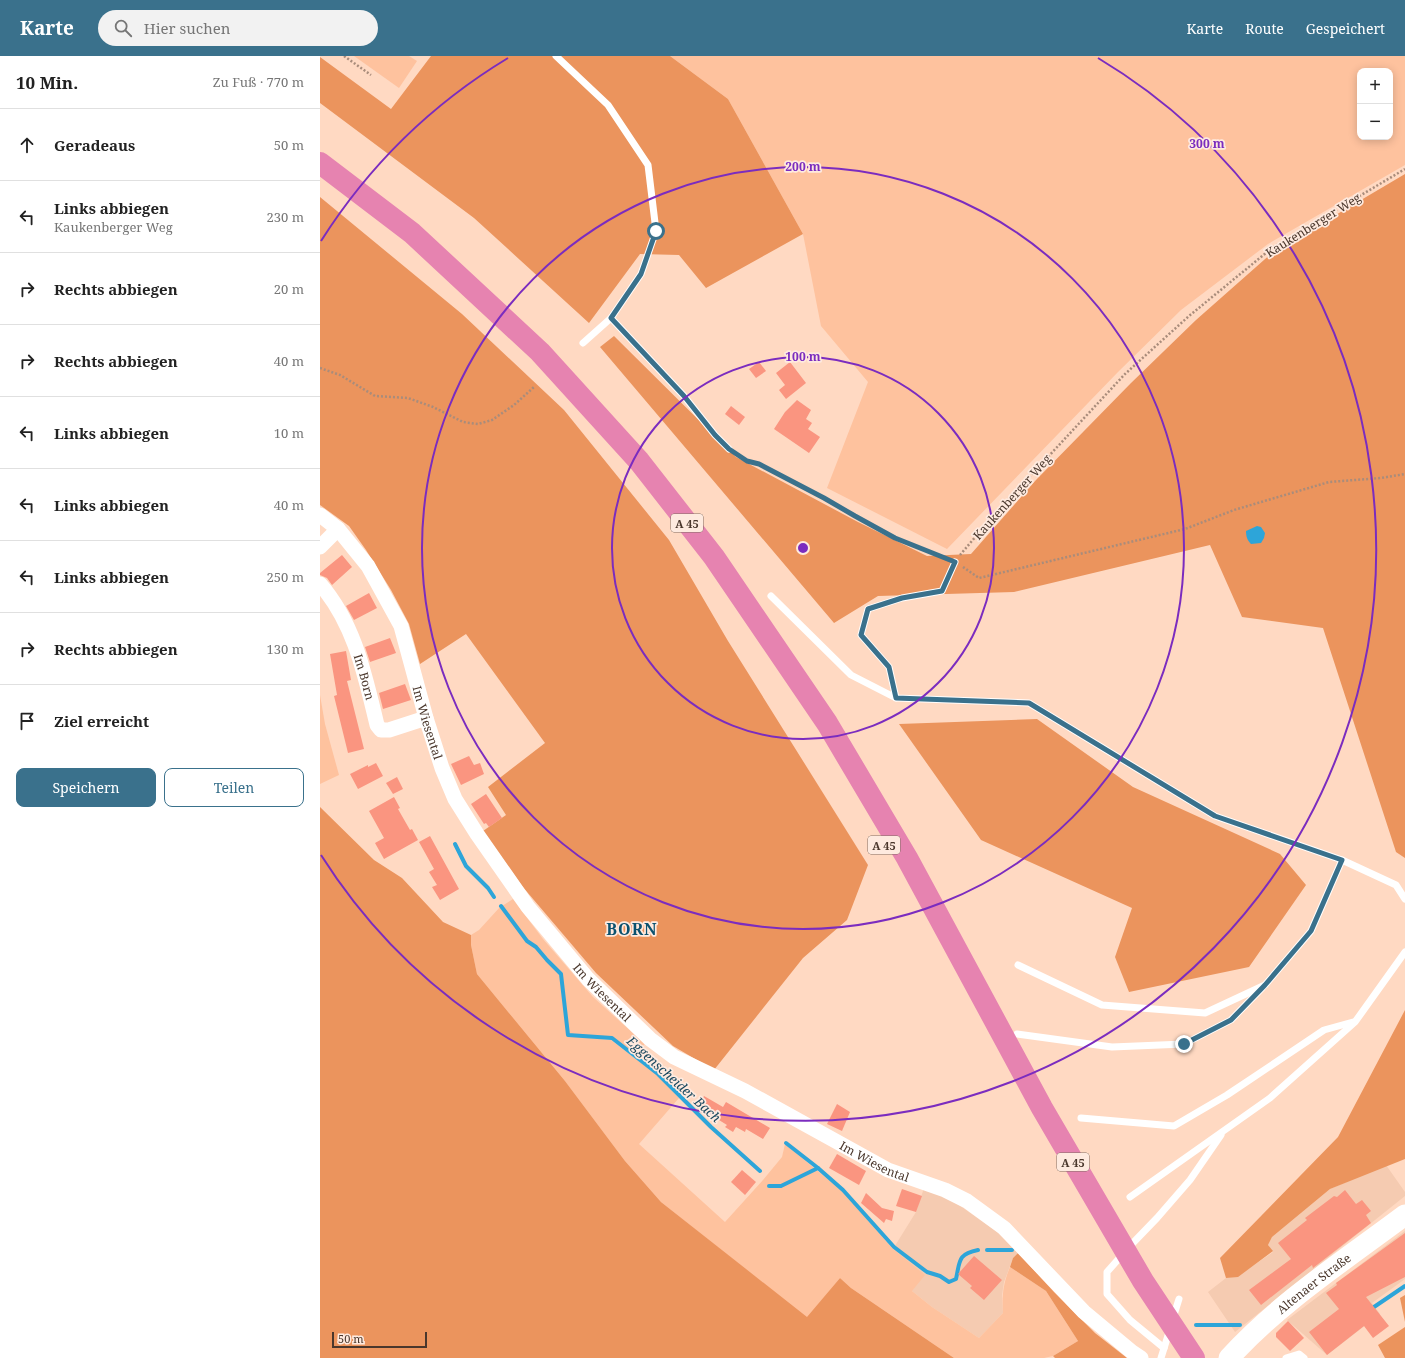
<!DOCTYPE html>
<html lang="de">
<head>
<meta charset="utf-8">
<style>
  :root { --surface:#fff; --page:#f2f2f2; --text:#222; --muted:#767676; --line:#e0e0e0; --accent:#3a718c }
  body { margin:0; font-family:"Noto Serif",serif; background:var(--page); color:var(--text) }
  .controls { position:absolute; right:12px; top:12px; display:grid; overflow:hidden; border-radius:8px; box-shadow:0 2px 10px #0003 }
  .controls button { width:36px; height:36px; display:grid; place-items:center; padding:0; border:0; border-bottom:1px solid var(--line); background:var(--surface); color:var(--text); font:20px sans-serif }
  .scale { position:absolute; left:12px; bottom:10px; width:95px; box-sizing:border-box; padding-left:4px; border:2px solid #4a372c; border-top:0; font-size:11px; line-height:14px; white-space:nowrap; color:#4a372c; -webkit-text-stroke:3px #feeadf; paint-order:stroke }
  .stop { position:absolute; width:12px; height:12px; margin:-9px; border:3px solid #3a718c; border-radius:50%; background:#fff }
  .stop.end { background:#3a718c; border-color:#fff; box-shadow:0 1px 4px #0008 }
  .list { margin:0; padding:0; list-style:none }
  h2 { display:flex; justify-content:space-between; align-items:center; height:52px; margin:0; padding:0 16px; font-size:17px }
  h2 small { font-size:13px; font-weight:400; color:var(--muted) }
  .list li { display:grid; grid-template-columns:26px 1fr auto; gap:12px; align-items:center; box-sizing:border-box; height:72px; padding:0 16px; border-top:1px solid var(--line) }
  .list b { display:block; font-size:15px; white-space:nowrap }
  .list p { margin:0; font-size:13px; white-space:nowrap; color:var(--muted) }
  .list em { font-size:13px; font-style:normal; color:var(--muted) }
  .actions { display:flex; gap:8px; padding:12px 16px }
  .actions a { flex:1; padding:9px 0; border:1px solid var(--accent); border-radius:8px; text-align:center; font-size:14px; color:var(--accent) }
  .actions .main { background:var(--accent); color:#fff }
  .icon { flex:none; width:22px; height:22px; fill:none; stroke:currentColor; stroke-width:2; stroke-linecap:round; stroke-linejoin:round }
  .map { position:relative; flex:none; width:1085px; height:1302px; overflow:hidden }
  header { display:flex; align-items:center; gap:24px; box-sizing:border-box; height:56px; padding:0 20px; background:var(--accent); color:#fff }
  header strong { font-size:19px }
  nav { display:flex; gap:22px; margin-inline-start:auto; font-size:14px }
  .search { width:280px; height:36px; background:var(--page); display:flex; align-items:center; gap:10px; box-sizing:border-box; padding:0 14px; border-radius:22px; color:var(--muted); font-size:15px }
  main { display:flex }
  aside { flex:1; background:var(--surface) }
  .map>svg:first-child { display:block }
</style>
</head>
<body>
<header>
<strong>Karte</strong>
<div class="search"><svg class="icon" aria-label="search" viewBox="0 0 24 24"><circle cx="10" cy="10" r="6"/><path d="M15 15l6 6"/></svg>Hier suchen</div>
<nav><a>Karte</a><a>Route</a><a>Gespeichert</a></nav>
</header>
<main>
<aside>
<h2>10 Min.<small>Zu Fuß · 770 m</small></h2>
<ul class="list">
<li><svg class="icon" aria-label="ahead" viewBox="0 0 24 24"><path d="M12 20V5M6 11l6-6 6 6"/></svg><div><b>Geradeaus</b></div><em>50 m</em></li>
<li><svg class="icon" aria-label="left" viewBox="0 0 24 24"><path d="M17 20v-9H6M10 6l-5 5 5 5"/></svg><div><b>Links abbiegen</b><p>Kaukenberger Weg</p></div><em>230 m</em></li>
<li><svg class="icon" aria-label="right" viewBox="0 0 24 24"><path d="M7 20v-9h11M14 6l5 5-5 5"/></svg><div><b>Rechts abbiegen</b></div><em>20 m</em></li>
<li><svg class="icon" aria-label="right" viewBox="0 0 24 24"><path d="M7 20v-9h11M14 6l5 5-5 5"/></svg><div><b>Rechts abbiegen</b></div><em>40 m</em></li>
<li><svg class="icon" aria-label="left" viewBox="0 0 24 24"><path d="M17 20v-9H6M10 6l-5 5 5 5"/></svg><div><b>Links abbiegen</b></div><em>10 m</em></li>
<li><svg class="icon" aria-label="left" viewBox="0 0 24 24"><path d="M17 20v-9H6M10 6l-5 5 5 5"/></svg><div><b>Links abbiegen</b></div><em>40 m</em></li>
<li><svg class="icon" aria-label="left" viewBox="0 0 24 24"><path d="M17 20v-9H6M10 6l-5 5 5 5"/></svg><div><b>Links abbiegen</b></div><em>250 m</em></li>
<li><svg class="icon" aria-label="right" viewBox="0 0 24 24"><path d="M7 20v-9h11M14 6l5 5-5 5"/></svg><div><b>Rechts abbiegen</b></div><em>130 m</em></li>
<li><svg class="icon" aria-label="arrive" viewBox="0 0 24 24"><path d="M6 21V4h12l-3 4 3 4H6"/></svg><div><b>Ziel erreicht</b></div></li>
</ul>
<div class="actions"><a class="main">Speichern</a><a>Teilen</a></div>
</aside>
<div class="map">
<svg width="1085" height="1302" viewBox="0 0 1085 1302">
  <rect width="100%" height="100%" fill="#ffd9c2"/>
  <g fill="#f5cbb1">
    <polygon points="1066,1109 1085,1136 1085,1140 915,1276 888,1236 906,1222 918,1220 953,1196 948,1189 952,1181 1010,1133"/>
    <polygon points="604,1132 632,1144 677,1176 698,1197 693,1202 684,1226 682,1239 683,1257 659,1282 612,1251 592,1235 573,1193 596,1156"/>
    <polygon points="1085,1175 1085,1223 1052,1247 1060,1258 1007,1299 967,1264"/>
  </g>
  <g fill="#fec29e" fill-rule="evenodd">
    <polygon points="34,0 89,0 97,5 79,32"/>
    <path d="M350,0H1085V109L948,188L861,254L798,316L627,493L507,432L548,326L501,270L483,178L408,43ZM1040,15H1070V81H1040Z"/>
    <polygon points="0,639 5,668 19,719 0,728"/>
    <polygon points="193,843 223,883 273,941 325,988 315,998 293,981 249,978 242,917 217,890 207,884 182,850"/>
    <path d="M180,851L207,886L216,892L240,919L247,980L291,984L337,1019L359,1042L319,1088L405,1166L443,1124L462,1101L465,1088L522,1135L573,1193L605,1219L592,1235L612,1251L659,1282L683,1257C682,1239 683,1228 690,1211L726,1235L758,1285L733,1300L724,1302H634L531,1232L520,1222L487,1262L341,1146L305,1105L245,1025L157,918L151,889V879L159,874Z"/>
  </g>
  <g fill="#eb945d">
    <polygon points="111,0 350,0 408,43 483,178 386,232 359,199 320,198 269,267 154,162 0,47 0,1 71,53"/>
    <polygon points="1085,118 1085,802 1076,796 1003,572 922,561 890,489 694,536 558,540 514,567 280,291 294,280 416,401 538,466 607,500 651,498 716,424 811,327 876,264 953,196"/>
    <polygon points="0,141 142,258 244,354 349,484 408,585 548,809 527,864 483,902 394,1014 353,990 276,917 202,830 163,775 186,759 168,731 225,687 146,578 100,608 89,568 71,534 46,494 29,470 0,449"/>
    <polygon points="717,663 813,731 960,798 986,829 929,911 809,936 795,901 812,852 661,784 579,668"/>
    <polygon points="0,751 54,804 82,822 123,866 151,879 151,889 157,918 245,1025 305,1105 341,1146 487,1261 520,1222 531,1232 634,1302 0,1302"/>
    <polygon points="1085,954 1085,1103 1010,1133 952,1181 948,1189 953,1195 918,1221 906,1222 900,1202 1018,1081"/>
    <polygon points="698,1197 734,1236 775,1277 807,1302 735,1302 733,1300 758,1285 726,1235 690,1211 693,1202"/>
    <polygon points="1085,1239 1085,1266 1080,1242"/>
    <polygon points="1085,1271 1085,1302 1065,1302 1058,1289"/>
  </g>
  <path fill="#2da5d9" d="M937,470L941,471L945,477L944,482L941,487L931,488C927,484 926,480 926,475Z"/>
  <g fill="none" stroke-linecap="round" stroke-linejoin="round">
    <g stroke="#2da5d9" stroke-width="4">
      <polyline points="135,788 146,810 168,832 174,841"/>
      <polyline points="181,850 207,885 216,891 227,904 241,918 248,979 292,982 338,1018 391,1071 440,1115"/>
      <polyline points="466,1087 498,1112"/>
      <path d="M449,1130H461L498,1112L523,1134L574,1191L607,1216L620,1220L629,1226L636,1223C640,1206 637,1198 658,1194"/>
      <polyline points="667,1194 692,1194"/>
      <polyline points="1054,1251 1085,1230"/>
      <polyline points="876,1269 920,1269"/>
    </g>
  </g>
  <g fill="#fa9580">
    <polygon points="439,306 446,315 436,322 429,313"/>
    <polygon points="470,306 486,327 466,343 459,334 465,329 456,317"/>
    <polygon points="477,344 491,354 486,363 492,367 488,373 500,381 489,397 454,373 465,356"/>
    <polygon points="411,350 425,361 419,369 405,358"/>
    <polygon points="22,499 32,511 12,529 7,522 0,519 0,517"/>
    <polygon points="49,537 57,552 34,564 26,550"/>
    <polygon points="70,582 76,597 50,606 45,591"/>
    <polygon points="26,595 31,624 27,625 44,693 28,697 14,640 17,639 10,598"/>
    <polygon points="85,628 91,644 63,653 59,637"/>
    <polygon points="149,700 154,709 160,707 164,718 141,729 131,708"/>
    <polygon points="56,707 63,720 38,733 30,718 48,709 48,711"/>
    <polygon points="77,721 83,733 73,738 66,727"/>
    <polygon points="166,738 182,762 169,771 166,767 164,768 151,748"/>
    <polygon points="74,741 80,752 78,753 90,774 92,773 98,784 64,803 55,787 64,782 49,755"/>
    <polygon points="110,780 139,833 120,844 112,831 117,829 109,816 114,813 99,786"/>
    <polygon points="384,1040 403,1051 406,1046 450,1072 443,1083 426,1073 425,1076 416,1071 413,1076 405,1071 407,1069 378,1051"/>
    <polygon points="517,1048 530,1056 522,1075 507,1068"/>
    <polygon points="517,1098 546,1115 539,1129 509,1112"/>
    <polygon points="422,1114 436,1126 425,1139 411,1126"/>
    <polygon points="582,1133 602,1140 596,1156 576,1150"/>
    <polygon points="1025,1134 1036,1148 1042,1144 1051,1155 1046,1159 1051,1167 993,1212 992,1209 941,1249 929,1234 971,1203 958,1187 987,1164 985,1162 1014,1140 1017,1141"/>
    <polygon points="546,1137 562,1152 574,1155 572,1165 566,1163 564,1167 541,1147"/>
    <polygon points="1085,1177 1085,1221 1046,1241 1069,1270 1053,1282 1044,1270 1007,1299 989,1276 1019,1253 1006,1237 1017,1229 1016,1227"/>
    <polygon points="654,1200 682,1224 664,1244 650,1232 652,1230 638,1218"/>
    <polygon points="968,1265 984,1282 970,1295 956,1281 956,1277"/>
  </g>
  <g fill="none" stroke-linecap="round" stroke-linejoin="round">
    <g stroke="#a98c7b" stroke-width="2.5" stroke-dasharray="2 2" stroke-linecap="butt">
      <polyline points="24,0 51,19"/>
      <polyline points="0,312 20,319 55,340 88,342 113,351 143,366 158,368 172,364 194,349 214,331"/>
      <polyline points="416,397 427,405 439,408 504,442 535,460 575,482 628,503"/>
      <polyline points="640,499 674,459 805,318 869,260 952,192 1085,113"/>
      <polyline points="643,511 659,522 865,473 914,454 1009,426 1061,422 1085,418"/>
    </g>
    <g stroke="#fff" stroke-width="7">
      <polyline points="236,0 288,49 328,109 336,175 321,218 291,262 263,287"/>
      <polyline points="291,262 364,340 395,379 409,393"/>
      <polyline points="451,540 531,619 576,642 709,647 895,760 1022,804 1076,829 1085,843"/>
      <polyline points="576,642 569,611 541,579 548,553 582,542 622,535 635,506"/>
      <polyline points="698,909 782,949 885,957 945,929 991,875 1022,804"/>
      <polyline points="697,978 792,991 864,988 911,964 942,932"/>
      <polyline points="761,1062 854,1070 907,1039 1004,974 1033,966"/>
      <polyline points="810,1141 950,1042 1035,966 1085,896"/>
      <polyline points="853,1262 859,1243"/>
      <polyline points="844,1292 810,1264 787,1238 787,1216 810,1190 837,1162 870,1124 901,1079"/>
      <polyline points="841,1302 850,1273"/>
      <polyline points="966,1302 979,1298 984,1302"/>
    </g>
    <g stroke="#fff" stroke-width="15">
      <path id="s1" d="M0,459L18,473L48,510L81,570L106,662L122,712L135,743L157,778L208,851L268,923L330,983L354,1001L425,1035L568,1114L625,1134L647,1145L684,1172L764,1256L812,1296L821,1302"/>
      <polyline points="0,491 18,473"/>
      <path id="s2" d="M0,528C35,568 45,620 57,669L61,674H69L106,662"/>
    </g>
    <path stroke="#fff" stroke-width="21" id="s3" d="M909,1302C960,1246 1025,1204 1085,1159"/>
    <polyline stroke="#e683b0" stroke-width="22" points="0,107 92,177 220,296 319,405 394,501 507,667 587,802 722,1052 823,1225 874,1302"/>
  </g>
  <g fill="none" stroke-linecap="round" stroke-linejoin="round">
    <polyline stroke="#3a718c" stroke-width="5" points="336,175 321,218 291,262 364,340 395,379 409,393 427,405 439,408 504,442 535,460 575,482 635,506 622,535 582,542 548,553 541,579 569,611 576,642 709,647 895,760 1022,804 991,875 945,929 911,964 864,988"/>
  </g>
  <g fill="none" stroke="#7b2cbf" stroke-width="2">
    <circle cx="483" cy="492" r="191"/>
    <circle cx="483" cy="492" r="381"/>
    <path d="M1 185A572 572 0 0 1 188 2M778 2A572 572 0 1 1 1 799"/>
  </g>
  <g text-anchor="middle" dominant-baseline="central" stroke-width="3.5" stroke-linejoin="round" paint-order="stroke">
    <g fill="#feeadf" stroke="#806d62" stroke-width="1">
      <rect x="351" y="458" width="32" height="18" rx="3"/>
      <rect x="548" y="780" width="32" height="18" rx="3"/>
      <rect x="737" y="1097" width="32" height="18" rx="3"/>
    </g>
    <g font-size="11" font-weight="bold" fill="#4a372c">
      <text x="367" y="467">A 45</text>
      <text x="564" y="789">A 45</text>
      <text x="753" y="1106">A 45</text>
    </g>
    <g font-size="12" fill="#4a372c" stroke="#feeadf">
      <text transform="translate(993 169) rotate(-32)">Kaukenberger Weg</text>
      <text transform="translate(692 441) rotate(-48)">Kaukenberger Weg</text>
      <text stroke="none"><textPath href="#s2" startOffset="104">Im Born</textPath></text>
      <text stroke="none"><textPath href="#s1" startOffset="239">Im Wiesental</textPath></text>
      <text stroke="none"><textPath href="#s1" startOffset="564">Im Wiesental</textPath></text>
      <text stroke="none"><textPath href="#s1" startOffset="887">Im Wiesental</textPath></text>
      <text stroke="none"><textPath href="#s3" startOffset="113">Altenaer Straße</textPath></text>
    </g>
    <g font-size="13" font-style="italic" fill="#1a485f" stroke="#feeadf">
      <text transform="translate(354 1023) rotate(42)">Eggenscheider Bach</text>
    </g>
    <g font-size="16" font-weight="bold" letter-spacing="1" fill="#0b526f" stroke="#feeadf">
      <text x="312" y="873">BORN</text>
    </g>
  </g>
  <circle cx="483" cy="492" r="6" fill="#7b2cbf" stroke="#feeadf" stroke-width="2"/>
  <g font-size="12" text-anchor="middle" font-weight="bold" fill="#7b2cbf" stroke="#feeadf" stroke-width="3.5" stroke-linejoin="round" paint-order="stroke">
    <text x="887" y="92">300 m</text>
    <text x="483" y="115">200 m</text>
    <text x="483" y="305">100 m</text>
  </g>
</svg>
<div class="controls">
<button>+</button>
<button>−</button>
</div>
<div class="scale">50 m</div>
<div class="stop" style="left:336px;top:175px"></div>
<div class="stop end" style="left:864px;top:988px"></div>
</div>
</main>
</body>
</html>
